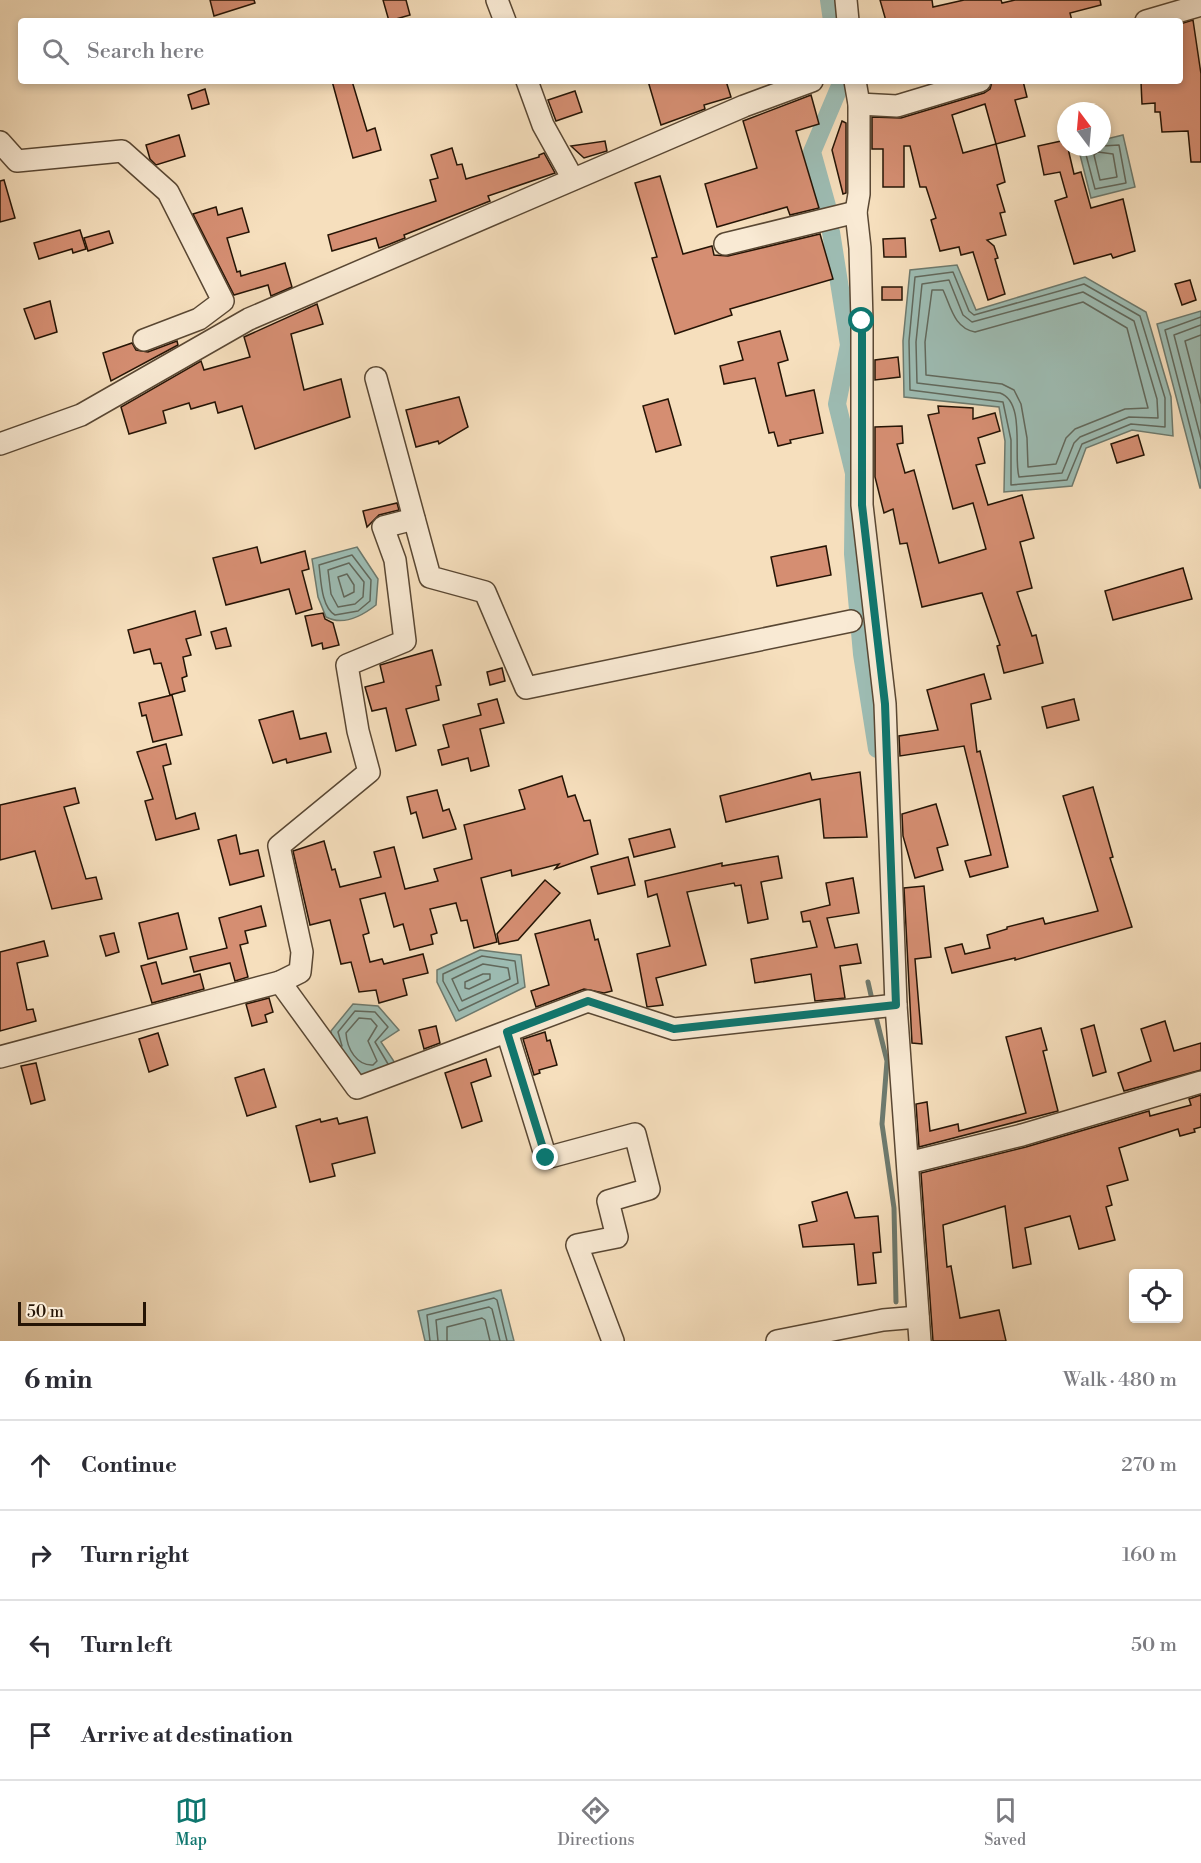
<!DOCTYPE html>
<html lang="en">
<head>
<meta charset="utf-8">
<style>
  :root { --surface:#fff; --page:#f7f7f7; --text:#2b2b33; --muted:#7c7c81; --line:#e1e1e2; --accent:#0f766e }
  body { margin:0; font-family:"Libre Bodoni",serif; background:var(--page); color:var(--text) }
  .controls { position:absolute; right:18px; bottom:18px; display:grid; overflow:hidden; border-radius:6px; box-shadow:0 3px 9px #0003 }
  .controls button { width:54px; height:54px; display:grid; place-items:center; padding:0; border:0; border-bottom:2px solid var(--line); background:var(--surface); color:var(--text); font:30px sans-serif }
  .compass { position:absolute; left:1057px; top:102px; width:54px; height:54px; border-radius:50%; background:var(--surface); box-shadow:0 3px 9px #0003; rotate:344deg }
  .scale { position:absolute; left:18px; bottom:15px; width:128px; box-sizing:border-box; padding-left:6px; border:3px solid #251405; border-top:0; font-size:16px; line-height:21px; white-space:nowrap; color:#251405; -webkit-text-stroke:4px #f9ead4; paint-order:stroke }
  .stop { position:absolute; width:18px; height:18px; margin:-14px; border:4px solid #0f766e; border-radius:50%; background:#fff }
  .stop.end { background:#0f766e; border-color:#fff; box-shadow:0 2px 6px #0008 }
  .list { margin:0; padding:0; list-style:none }
  h2 { display:flex; justify-content:space-between; align-items:center; height:78px; margin:0; padding:0 24px; font-size:26px }
  h2 small { font-size:20px; font-weight:400; color:var(--muted) }
  .list li { display:grid; grid-template-columns:39px 1fr auto; gap:18px; align-items:center; box-sizing:border-box; height:90px; padding:0 24px; border-top:2px solid var(--line) }
  .list b { display:block; font-size:22px; white-space:nowrap }
  .list em { font-size:20px; font-style:normal; color:var(--muted) }
  .icon { flex:none; width:33px; height:33px; fill:none; stroke:currentColor; stroke-width:2; stroke-linecap:round; stroke-linejoin:round }
  .map { position:relative; flex:none; width:1201px; height:1341px; overflow:hidden }
  .search { position:absolute; background:var(--surface); box-shadow:0 3px 9px #0003; left:18px; right:18px; top:18px; height:66px; display:flex; align-items:center; gap:15px; box-sizing:border-box; padding:0 21px; border-radius:6px; color:var(--muted); font-size:22px }
  .sheet { height:438px; background:var(--surface) }
  nav { display:flex; justify-content:space-around; align-items:center; box-sizing:border-box; height:84px; border-top:2px solid var(--line); background:var(--surface); font-size:16px; color:var(--muted) }
  nav a { display:grid; justify-items:center; gap:3px }
  nav .on { color:var(--accent) }
  .map>svg:first-child { display:block }
</style>
</head>
<body>
<div class="map">
<svg width="1201" height="1341" viewBox="0 0 1201 1341">
  <rect width="100%" height="100%" fill="#f6dfbd"/>
  <filter id="stains"><feTurbulence type="fractalNoise" baseFrequency=".00333" numOctaves="4"/><feColorMatrix values="0 0 0 0 .2 0 0 0 0 .09 0 0 0 0 .02 0 0 0 .5 -.17"/></filter>
  <radialGradient id="worn" r=".72"><stop offset=".6" stop-color="#630" stop-opacity="0"/><stop offset="1" stop-color="#630" stop-opacity=".3"/></radialGradient>
  <g fill="#9dbcb3" stroke="#6d796d" stroke-width="1.5">
    <polygon points="1123,135 1135,187 1091,198 1078,147 1102,147 1102,140"/>
    <polygon points="957,265 976,310 1085,277 1146,312 1171,397 1173,436 1132,430 1086,448 1072,486 1004,492 1005,441 999,407 904,397 903,341 910,270"/>
    <polygon points="1201,311 1201,488 1200,488 1157,324"/>
    <path d="M357,547L378,579L376,605C362,616 343,626 326,617L318,597L312,559Z"/>
    <polygon points="480,950 521,955 525,987 456,1021 437,982 437,970"/>
    <polygon points="353,1004 378,1006 399,1030 381,1042 399,1069 359,1079 333,1043 331,1031"/>
    <polygon points="501,1290 514,1341 425,1341 418,1311"/>
  </g>
  <g fill="none" stroke-linecap="round" stroke-linejoin="round">
    <g stroke="#61685c" stroke-width="1.5">
      <polyline points="1084,147 1095,189 1126,183 1119,145 1102,146"/>
      <polygon points="1098,152 1113,154 1117,177 1100,180 1094,155"/>
      <polygon points="953,272 969,311 974,315 1084,284 1140,316 1165,398 1165,427 1131,424 1082,444 1067,480 1011,485 1011,440 1003,402 910,390 909,341 915,277"/>
      <path d="M949,280L963,315L972,322L1083,292L1134,321L1157,399L1158,418L1129,417L1080,437L1074,443L1062,473L1019,477C1013,457 1026,402 1000,393L917,383L916,342L922,284Z"/>
      <path d="M932,290H943C951,307 954,328 975,332L1083,302L1127,328L1148,408L1125,409L1075,429L1066,438L1056,464L1028,467L1027,438L1021,404L1014,390L1002,384L926,375L925,342Z"/>
      <polyline points="1201,317 1165,330 1201,469"/>
      <polyline points="1201,325 1174,335 1201,439"/>
      <polyline points="1201,335 1185,341 1201,403"/>
      <path d="M352,555L371,580L370,601L358,611L335,615C321,607 321,579 319,565Z"/>
      <polygon points="349,563 364,582 363,597 355,604 338,607 331,594 328,570"/>
      <polygon points="347,574 354,585 354,592 344,597 338,577"/>
      <polygon points="482,956 515,961 518,983 459,1011 443,981 443,974"/>
      <polygon points="483,964 508,968 510,979 462,1001 452,979"/>
      <polygon points="483,974 490,974 490,979 469,989 465,988 465,982"/>
      <path d="M359,1018L371,1019L377,1026L368,1041L377,1061L373,1065C357,1066 347,1049 346,1033Z"/>
      <polyline points="342,1046 338,1032 355,1011 375,1012 388,1027 375,1042 388,1064"/>
      <polyline points="430,1341 427,1315 494,1298 497,1300 507,1341"/>
      <polyline points="438,1341 436,1320 489,1307 492,1309 500,1341"/>
      <polyline points="447,1341 447,1327 482,1318 485,1320 490,1341"/>
    </g>
    <g stroke="#6d796d" stroke-width="5">
      <polyline points="868,982 873,1004"/>
      <polyline points="875,1013 887,1061 882,1124 894,1208 896,1302"/>
    </g>
    <g stroke="#9dbcb3" stroke-width="18">
      <polyline points="829,0 832,21"/>
      <polyline points="827,206 812,152 842,81"/>
      <polyline points="831,232 849,345 837,404 854,473 853,554 862,654 877,749"/>
    </g>
  </g>
  <g fill="#d58e72" stroke="#251405" stroke-width="1.5" fill-rule="evenodd">
    <polygon points="210,0 254,0 255,3 214,16"/>
    <polygon points="383,0 406,0 410,15 389,21"/>
    <polygon points="880,0 932,0 933,7 964,0 1001,0 1002,3 1015,0 1100,0 1101,5 1070,13 1072,21 886,21"/>
    <polygon points="1193,20 1201,74 1201,162 1191,162 1188,131 1162,132 1160,112 1155,112 1155,103 1142,104 1141,82 1180,81 1180,24"/>
    <polygon points="332,81 352,81 367,131 375,128 381,150 353,158"/>
    <polygon points="648,81 726,81 731,97 704,105 705,109 661,125"/>
    <path d="M1023,81L1027,97L1015,100L1025,136L996,144L1005,182L997,185L1005,212L1000,213L1006,235L987,240L994,246L998,258L995,259L1005,294L988,300L973,252L961,255L959,247L940,251L931,220L936,218L926,187H920L910,146H904V187H883V149H872V117L901,118L984,93L990,89L992,82ZM985,104L996,144L963,153L952,115Z"/>
    <polygon points="205,89 209,104 192,109 188,95"/>
    <polygon points="575,91 582,112 556,121 548,100"/>
    <polygon points="811,95 819,124 796,131 819,208 790,215 787,207 717,227 705,184 757,168 743,121"/>
    <polygon points="842,121 846,123 846,193 843,194 832,150"/>
    <polygon points="179,135 185,156 156,165 150,159 146,145"/>
    <polygon points="1066,140 1074,174 1081,172 1091,208 1123,199 1135,251 1113,258 1111,254 1074,264 1055,201 1067,197 1060,172 1044,175 1038,146"/>
    <polygon points="605,141 607,151 584,158 571,146"/>
    <polygon points="452,148 457,165 462,164 466,179 539,157 539,155 544,153 555,173 488,196 490,201 404,235 405,238 390,244 379,248 376,238 332,251 328,235 436,201 430,180 438,178 431,155"/>
    <polygon points="660,176 683,254 712,246 714,255 728,256 820,234 833,279 730,309 732,315 675,334 652,258 657,257 635,183"/>
    <polygon points="4,180 15,218 0,222 0,181"/>
    <polygon points="216,207 218,215 242,208 249,232 227,238 237,272 240,271 241,276 285,263 292,287 271,296 268,285 234,295 193,214"/>
    <polygon points="80,230 86,249 73,253 72,249 39,259 34,243"/>
    <polygon points="109,231 113,243 88,251 84,238"/>
    <polygon points="905,238 906,257 884,257 883,239"/>
    <polygon points="1190,280 1196,300 1182,305 1175,284"/>
    <rect x="882" y="287" width="20" height="13"/>
    <polygon points="50,301 57,332 35,339 24,309"/>
    <polygon points="317,304 323,324 291,334 304,390 341,379 350,417 255,449 242,406 218,413 215,402 191,409 189,403 163,411 166,423 129,434 121,407 201,361 204,370 250,357 244,337"/>
    <polygon points="780,331 788,360 778,363 786,396 814,390 823,433 790,440 791,443 778,446 774,432 769,433 755,378 724,384 720,366 743,360 738,342"/>
    <polygon points="177,341 178,345 111,381 103,353 132,343 136,350 148,352"/>
    <polygon points="898,357 900,377 875,380 875,360"/>
    <polygon points="459,397 468,427 439,444 438,441 416,447 406,410"/>
    <polygon points="668,399 681,445 656,452 643,406"/>
    <polygon points="938,406 973,408 973,419 995,413 1000,431 978,438 985,463 976,465 988,505 1022,495 1034,538 1020,542 1032,588 1017,592 1032,636 1036,635 1043,663 1004,673 997,646 1000,645 982,593 922,607 907,543 900,544 893,509 884,513 875,477 875,427 902,426 903,443 897,444 905,473 914,470 939,563 986,549 973,503 953,509 928,415 939,413"/>
    <polygon points="1138,435 1144,455 1117,463 1111,444"/>
    <polygon points="397,503 399,510 379,515 367,527 363,511"/>
    <polygon points="826,546 831,575 777,586 771,557"/>
    <polygon points="257,547 261,563 305,551 309,569 302,571 312,609 296,614 289,589 226,605 213,558"/>
    <polygon points="1183,568 1192,599 1113,620 1105,591"/>
    <polygon points="195,611 201,635 186,639 191,655 183,657 187,676 182,678 185,691 170,695 161,663 154,664 150,649 134,653 128,630"/>
    <polygon points="323,613 325,619 333,623 339,645 323,649 322,643 312,646 305,616"/>
    <polygon points="226,628 231,646 216,649 211,632"/>
    <polygon points="432,650 441,685 436,686 439,700 406,709 416,745 396,751 386,708 372,711 365,687 384,682 380,665"/>
    <polygon points="502,668 505,681 490,685 487,672"/>
    <polygon points="984,674 991,699 971,704 977,752 980,751 1008,867 970,877 965,861 991,855 964,746 900,756 899,736 938,730 927,690"/>
    <polygon points="172,695 182,735 153,742 146,715 142,716 139,703"/>
    <polygon points="497,699 504,723 480,729 489,766 471,771 468,758 442,765 438,750 449,747 443,725 481,715 478,704"/>
    <polygon points="1074,699 1079,720 1047,728 1042,707"/>
    <polygon points="293,711 300,739 326,733 331,752 287,763 286,759 273,763 259,720"/>
    <polygon points="166,744 171,764 163,766 176,819 195,813 199,829 156,840 145,801 153,799 137,752"/>
    <polygon points="860,772 867,837 824,838 820,799 726,822 720,796 810,773 812,780"/>
    <polygon points="562,776 568,797 575,795 584,821 590,820 598,854 555,869 559,864 512,876 511,870 481,878 497,942 474,948 467,920 461,921 456,903 430,909 437,933 431,935 433,944 410,950 403,924 394,927 385,893 360,899 369,933 363,935 370,962 382,959 384,964 423,954 428,973 403,979 407,995 379,1003 376,990 359,992 351,962 341,964 330,920 310,925 293,851 324,841 332,870 335,869 340,887 381,877 374,852 394,847 405,889 438,881 434,869 472,859 464,825 525,809 519,790"/>
    <polygon points="1093,787 1113,857 1110,858 1132,927 1015,960 1015,958 952,973 945,948 962,944 965,954 990,948 987,935 1007,929 1007,927 1043,918 1045,924 1098,911 1063,796"/>
    <polygon points="75,788 79,803 64,807 86,879 96,877 102,899 52,909 35,851 0,860 0,805"/>
    <polygon points="437,790 443,811 449,809 456,829 423,838 416,812 411,814 407,797"/>
    <polygon points="936,804 948,845 937,848 943,870 915,878 903,836 902,814"/>
    <polygon points="670,829 675,847 634,857 629,839"/>
    <polygon points="236,835 240,854 258,850 264,876 230,885 218,840"/>
    <polygon points="778,856 782,878 761,882 768,919 748,923 741,885 735,886 734,883 687,892 706,965 656,978 663,1005 647,1007 637,954 670,946 657,894 648,897 645,881 722,863 722,866"/>
    <polygon points="628,857 635,885 598,894 591,867"/>
    <polygon points="853,878 859,913 827,918 835,948 857,944 861,963 840,966 845,998 815,1001 811,974 755,983 751,959 817,947 810,921 803,922 801,912 830,905 826,883"/>
    <polygon points="545,880 560,893 518,940 499,944 497,934"/>
    <polygon points="924,886 931,957 915,959 922,1044 912,1043 904,888"/>
    <polygon points="261,906 266,926 245,931 248,943 240,945 248,977 235,981 230,963 194,972 190,957 227,948 219,918"/>
    <polygon points="178,913 187,949 148,959 139,923"/>
    <polygon points="590,920 595,940 598,939 612,991 604,993 584,989 536,1007 531,991 549,985 535,934"/>
    <polygon points="114,933 119,952 106,956 100,936"/>
    <polygon points="44,941 48,956 17,963 27,1010 33,1009 36,1021 0,1031 0,952"/>
    <polygon points="156,962 162,984 200,974 204,989 152,1003 141,966"/>
    <polygon points="269,998 273,1012 265,1015 267,1022 252,1026 246,1004"/>
    <polygon points="1165,1021 1174,1051 1201,1043 1201,1070 1124,1091 1118,1073 1151,1061 1141,1029"/>
    <polygon points="1094,1025 1106,1072 1093,1076 1081,1029"/>
    <polygon points="436,1026 440,1043 424,1049 419,1030"/>
    <polygon points="1041,1028 1047,1050 1043,1051 1058,1111 919,1147 916,1104 927,1102 930,1131 958,1124 959,1131 1026,1113 1006,1037"/>
    <polygon points="545,1032 547,1041 550,1040 557,1065 539,1070 540,1073 534,1075 523,1039"/>
    <polygon points="158,1033 168,1065 149,1072 139,1039"/>
    <polygon points="486,1059 491,1076 471,1083 482,1121 462,1128 445,1073"/>
    <polygon points="36,1063 45,1100 31,1104 21,1066"/>
    <polygon points="264,1069 276,1107 247,1116 235,1078"/>
    <polygon points="1201,1095 1201,1127 1194,1129 1195,1132 1180,1136 1178,1129 1119,1148 1128,1180 1107,1186 1112,1205 1106,1207 1115,1240 1079,1249 1070,1216 1025,1228 1031,1264 1013,1268 1005,1206 943,1225 947,1267 951,1266 960,1318 999,1310 1006,1341 933,1341 921,1173 1026,1147 1149,1111 1150,1116 1191,1105 1189,1099"/>
    <polygon points="367,1117 375,1153 332,1164 335,1176 310,1182 296,1126 320,1119 321,1122 337,1118 339,1124"/>
    <polygon points="847,1192 855,1218 878,1216 881,1252 873,1253 876,1283 858,1285 854,1244 803,1247 799,1225 817,1221 812,1202"/>
  </g>
  <g fill="none" stroke-linecap="round" stroke-linejoin="round">
    <g stroke="#594733" stroke-width="24">
      <g id="minor">
        <polyline points="497,0 505,21"/>
        <polyline points="846,0 848,21"/>
        <polyline points="1146,21 1201,5"/>
        <polyline points="527,81 543,125 573,179"/>
        <polyline points="855,81 859,104 859,194 856,212 860,248 862,321 862,505 885,704 896,1005 920,1341"/>
        <polyline points="859,104 897,106 980,81"/>
        <polyline points="0,142 17,161 122,151 168,192 223,301 199,319 144,340"/>
        <polyline points="725,244 856,212"/>
        <polyline points="376,378 430,577 485,592 526,688 851,621"/>
        <polyline points="0,444 81,415 249,319 744,106 812,81"/>
        <polyline points="280,982 300,972 302,952 279,846 369,772 358,731 347,665 405,641 395,560 383,527 414,519"/>
        <polyline points="507,1032 546,1158 635,1134 649,1189 608,1201 617,1237 577,1245 613,1341"/>
        <polyline points="0,1057 280,982 357,1088 588,1001 674,1029 896,1005"/>
        <polyline points="908,1163 1022,1135 1201,1082"/>
        <polyline points="777,1341 883,1320 918,1317"/>
      </g>
    </g>
    <use href="#minor" stroke="#f9ead4" stroke-width="21"/>
  </g>
  <g fill="none" stroke-linecap="round" stroke-linejoin="round">
    <polyline stroke="#0f766e" stroke-width="8" points="546,1158 507,1032 588,1001 674,1029 896,1005 885,704 862,505 862,321"/>
  </g>
  <rect width="100%" height="100%" filter="url(#stains)"/>
  <rect width="100%" height="100%" fill="url(#worn)"/>
</svg>
<div class="controls">
<button><svg class="icon" aria-label="locate" viewBox="0 0 24 24"><circle cx="12" cy="12" r="6"/><path d="M12 2v4M12 18v4M2 12h4M18 12h4"/></svg></button>
</div>
<svg class="compass" viewBox="-18 -18 36 36"><path d="M0-13l5 13h-10z" fill="#e53935"/><path d="M0 13l5-13h-10z" fill="#7c7c81"/></svg>
<div class="scale">50 m</div>
<div class="stop" style="left:862px;top:321px"></div>
<div class="stop end" style="left:546px;top:1158px"></div>
<div class="search"><svg class="icon" aria-label="search" viewBox="0 0 24 24"><circle cx="10" cy="10" r="6"/><path d="M15 15l6 6"/></svg>Search here</div>
</div>
<section class="sheet">
<h2>6 min<small>Walk · 480 m</small></h2>
<ul class="list">
<li><svg class="icon" aria-label="ahead" viewBox="0 0 24 24"><path d="M12 20V5M6 11l6-6 6 6"/></svg><div><b>Continue</b></div><em>270 m</em></li>
<li><svg class="icon" aria-label="right" viewBox="0 0 24 24"><path d="M7 20v-9h11M14 6l5 5-5 5"/></svg><div><b>Turn right</b></div><em>160 m</em></li>
<li><svg class="icon" aria-label="left" viewBox="0 0 24 24"><path d="M17 20v-9H6M10 6l-5 5 5 5"/></svg><div><b>Turn left</b></div><em>50 m</em></li>
<li><svg class="icon" aria-label="arrive" viewBox="0 0 24 24"><path d="M6 21V4h12l-3 4 3 4H6"/></svg><div><b>Arrive at destination</b></div></li>
</ul>
</section>
<nav>
<a class="on"><svg class="icon" aria-label="map" viewBox="0 0 24 24"><path d="M3 6l6-2 6 2 6-2v14l-6 2-6-2-6 2zM9 4v14M15 6v14"/></svg>Map</a>
<a><svg class="icon" aria-label="directions" viewBox="0 0 24 24"><path d="M12 3l9 9-9 9-9-9zM9 14v-3h6M13 9l2 2-2 2"/></svg>Directions</a>
<a><svg class="icon" aria-label="saved" viewBox="0 0 24 24"><path d="M7 4h10v16l-5-4-5 4z"/></svg>Saved</a>
</nav>
</body>
</html>
